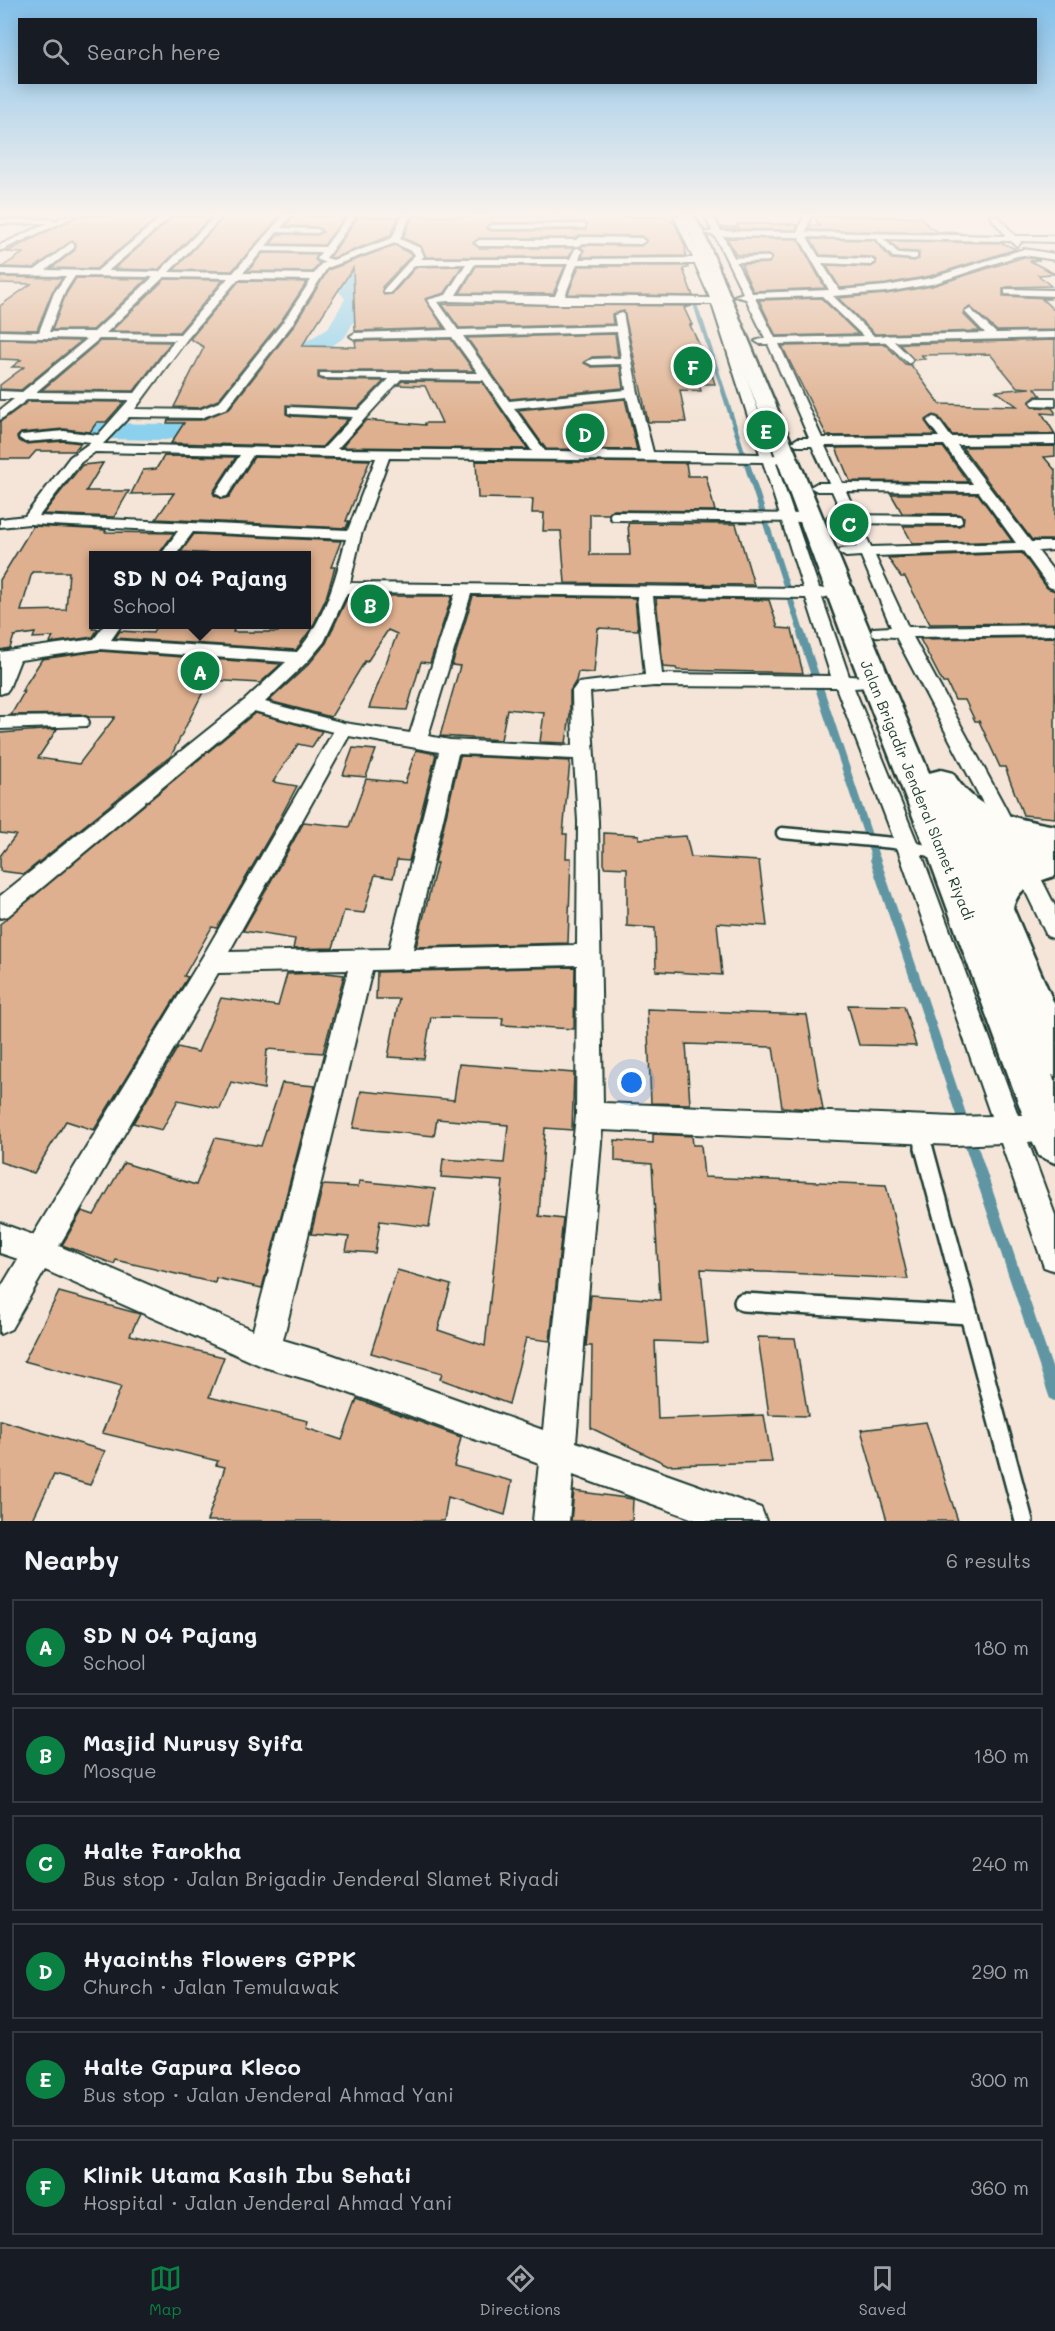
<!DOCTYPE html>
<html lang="en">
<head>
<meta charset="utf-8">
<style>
  :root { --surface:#171b24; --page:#20242c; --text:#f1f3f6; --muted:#9ea1a6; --line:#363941; --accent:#0b8043 }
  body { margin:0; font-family:Mali,sans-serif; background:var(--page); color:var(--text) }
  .you { position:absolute; left:632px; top:1083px; width:21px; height:21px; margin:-15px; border:4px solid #fff; border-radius:50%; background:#1a73e8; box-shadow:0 0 0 9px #1a73e833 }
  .badge { display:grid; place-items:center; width:39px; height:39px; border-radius:50%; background:var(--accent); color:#fff; font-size:20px; font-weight:700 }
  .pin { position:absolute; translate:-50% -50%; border:3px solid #fff; box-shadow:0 2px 6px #0006 }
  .popup { position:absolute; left:89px; top:551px; width:222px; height:78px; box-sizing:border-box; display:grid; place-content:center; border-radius:0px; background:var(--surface); filter:drop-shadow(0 2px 4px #0005); font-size:20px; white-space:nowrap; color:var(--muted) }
  .popup b { font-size:22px; color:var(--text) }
  .popup::after { content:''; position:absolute; left:50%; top:100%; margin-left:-12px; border:12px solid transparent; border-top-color:var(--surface) }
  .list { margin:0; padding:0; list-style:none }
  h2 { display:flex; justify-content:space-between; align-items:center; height:78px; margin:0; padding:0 24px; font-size:26px }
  h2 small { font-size:20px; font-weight:400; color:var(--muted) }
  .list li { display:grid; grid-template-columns:39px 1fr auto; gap:18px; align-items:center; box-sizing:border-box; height:96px; margin:0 12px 12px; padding:0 12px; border:2px solid var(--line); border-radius:0px }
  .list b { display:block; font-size:22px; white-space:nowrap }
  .list p { margin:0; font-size:20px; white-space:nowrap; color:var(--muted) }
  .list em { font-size:20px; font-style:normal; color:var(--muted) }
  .icon { flex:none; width:33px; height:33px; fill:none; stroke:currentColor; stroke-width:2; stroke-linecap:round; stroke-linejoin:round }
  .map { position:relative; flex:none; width:1055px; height:1521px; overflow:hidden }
  .search { position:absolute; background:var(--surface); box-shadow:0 3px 15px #0003; left:18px; right:18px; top:18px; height:66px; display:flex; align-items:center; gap:15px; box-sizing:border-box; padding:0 21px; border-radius:0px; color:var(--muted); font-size:22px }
  .sheet { height:726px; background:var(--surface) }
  nav { display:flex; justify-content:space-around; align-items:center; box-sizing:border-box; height:84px; border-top:2px solid var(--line); background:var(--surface); font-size:16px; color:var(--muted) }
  nav a { display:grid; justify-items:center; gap:3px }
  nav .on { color:var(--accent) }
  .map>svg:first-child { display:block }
</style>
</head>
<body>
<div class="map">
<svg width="1055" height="1521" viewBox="0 0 1055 1521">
  <rect width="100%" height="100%" fill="#f4e5d8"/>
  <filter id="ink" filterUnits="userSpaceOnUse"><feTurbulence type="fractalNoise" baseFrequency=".0167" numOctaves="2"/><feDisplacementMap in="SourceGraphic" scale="12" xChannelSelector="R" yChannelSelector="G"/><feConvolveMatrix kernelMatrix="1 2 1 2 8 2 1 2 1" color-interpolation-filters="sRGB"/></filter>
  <g filter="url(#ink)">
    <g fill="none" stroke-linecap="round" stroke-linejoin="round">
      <polyline stroke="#6096a3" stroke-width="4" points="695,304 701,323"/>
      <polyline stroke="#6096a3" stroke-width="4.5" points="701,321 745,459"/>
      <polyline stroke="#6096a3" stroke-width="6" points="745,458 802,635"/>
      <polyline stroke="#6096a3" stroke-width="8" points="801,633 876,860"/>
      <polyline stroke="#6096a3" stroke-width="10" points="875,859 973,1150"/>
      <polyline stroke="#6096a3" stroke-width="12" points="972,1148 1055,1395"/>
      <polygon fill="#8bd1ed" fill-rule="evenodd" points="488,216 518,216 515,220 459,234 455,247 432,257 352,270 355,284 367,298 345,337 309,361 273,402 212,431 166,440 41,438 0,443 0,427 41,422 166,424 194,418 255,390 291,351 328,328 345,299 335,286 331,266 334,262 427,246 439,240 443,227"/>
    </g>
    <g fill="#deb08f" stroke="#1f3d34" stroke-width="1.5" fill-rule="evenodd">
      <polygon points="78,216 160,216 96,269 52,268 75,250 76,243 72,241 34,268 2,267 23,253 6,252"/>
      <polygon points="174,216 212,216 158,270 114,269"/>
      <polygon points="225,216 280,216 232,271 174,270"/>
      <polygon points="293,216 345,216 345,217 324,245 271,244 278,234 317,235 323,232 317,227 286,226"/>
      <path d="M413,216L668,217L676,226L685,246L686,256L582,257L584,250L581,247L584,245L641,246L647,241L641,236L580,235L575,238H479L473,243L479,248H573L569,257H426L421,246L403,238ZM585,222L587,224L585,230L492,231L486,228L492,223Z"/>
      <polygon points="814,216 921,217 929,227 939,232 961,233 809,230 810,225 820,226"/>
      <polygon points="358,217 399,217 390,236 333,258 330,257"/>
      <polygon points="737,224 789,224 798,225 796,230 723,229 722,227 738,227"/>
      <polygon points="727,238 798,239 825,288 753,291 741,264 769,263 772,257 768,255 736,255"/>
      <polygon points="811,239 874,240 891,259 914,261 919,259 919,252 899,251 890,241 1002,243 1016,249 930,276 886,284 840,288 826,265 871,267 876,264 876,260 871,257 820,255"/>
      <polygon points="395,245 412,255 382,287 384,295 392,294 416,267 462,266 445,293 425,299 444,328 355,331 353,268 302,346 356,347 355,341 451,339 474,371 318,371 318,378 323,380 384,381 358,408 286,405 286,414 291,416 348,419 322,447 171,443 184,423 167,423 168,420 201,420 229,409 293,327 328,270"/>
      <polygon points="263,253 317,254 315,260 319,263 313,272 248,271"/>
      <polygon points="1024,257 1040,260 1030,261 1055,274 1038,275 1051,286 1007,287 1003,289 1003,296 1049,298 1050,299 1042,299 1055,311 1055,330 997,331 970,307 964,310 963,314 980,331 875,334 838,298 886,294 932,286"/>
      <polygon points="476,266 565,266 553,294 460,293"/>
      <polygon points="579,266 688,266 688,268 683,269 693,296 568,294"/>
      <polygon points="0,277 62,278 52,292 37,330 0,329 0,306 31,284 0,283"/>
      <polygon points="76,278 147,279 93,330 52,330 66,294"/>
      <polygon points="165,279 223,280 179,332 111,331"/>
      <polygon points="239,281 307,282 281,321 218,400 199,408 174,407 204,347 190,339"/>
      <polygon points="821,298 858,334 776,336 759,300"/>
      <polygon points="442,304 692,306 684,308 692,325 690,325 709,365 715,384 699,384 701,391 680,390 686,422 648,422 624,311 612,314 613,324 459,328"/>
      <polygon points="615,334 618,356 592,357 584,363 592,367 620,366 623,388 510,399 467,338"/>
      <polygon points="0,339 81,341 21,390 0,389 0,385 24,367 12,367 21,360 0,359"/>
      <polygon points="1055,340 1055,388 1035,388 1041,396 1036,396 1029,402 1033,407 1052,408 1055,412 1055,414 1042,413 1055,434 952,435 939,417 934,415 925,421 935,435 827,436 782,346 885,344 905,364 911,365 940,404 1017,406 996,391 1030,388 1017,387 990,354 921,355 925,359 914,360 899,344"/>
      <polygon points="100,341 171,342 134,391 42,390"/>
      <polygon points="402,381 482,382 528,449 342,447 366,420 425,425 425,423 442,423 425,386 398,385"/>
      <polygon points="625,399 637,450 546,449 518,410"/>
      <polygon points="29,401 124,402 106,422 97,422 90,432 64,429 21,433 17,437 18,440 25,444 64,441 81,443 74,451 36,451 29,459 0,459 0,422"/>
      <polygon points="1055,446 1055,456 1044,457 1055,470 1055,540 1032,540 962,447"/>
      <polygon points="943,447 968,482 850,481 836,448"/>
      <polygon points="164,456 236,457 213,492 214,495 222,499 229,497 254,457 370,460 346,521 349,521 346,528 156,519 174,493 131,494 143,470 156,469"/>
      <polygon points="476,461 686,463 688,476 706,476 715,511 614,510 608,514 590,514 590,555 630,555 628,523 736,524 754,585 565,583 561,531 543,531 544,513 532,513 533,499 478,498"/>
      <polygon points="103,463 86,491 129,491 114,517 43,514 82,465"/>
      <polygon points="891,494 978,494 1012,541 913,544 903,526 959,526 963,524 964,517 958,514 902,513"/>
      <path d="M33,526L106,530L105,532L174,533L158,555H93V629H98L93,637L50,643L53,637L33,638L35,633L14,636L10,648L0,650V580ZM32,572H69L66,610L21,611Z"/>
      <polygon points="194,534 341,541 331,567 335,567 326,598 313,626 296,650 115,638 120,631 153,633 156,626 236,624 233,632 278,632 282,624 306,624 306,555 234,555 181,552"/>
      <polygon points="1022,553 1047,588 1055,591 1055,623 930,624 905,577 901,577 888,558"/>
      <polygon points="348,596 452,596 430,663 421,662 407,710 369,708 397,634 388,630 367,662 365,661 331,717 269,701 309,664 326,643"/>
      <polygon points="473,596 635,598 638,630 598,628 594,673 578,672 576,681 570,691 570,715 566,743 540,742 544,713 507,709 501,740 440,736 460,666 452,665"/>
      <polygon points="656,598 769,600 778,628 792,629 803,673 677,670 676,668 663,667"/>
      <polygon points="1055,637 1055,818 1023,815 1005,767 1000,767 979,721 975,721 965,700 955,700 947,683 943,683 920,639"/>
      <polygon points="99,651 281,664 260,683 209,680 171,756 24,874 0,871 0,856 16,835 0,833 0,733 57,729 38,758 79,764 115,717 89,717 80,714 11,715 24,692 21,692 42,659"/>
      <polygon points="255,713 322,731 312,747 298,744 273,782 297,786 279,820 217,928 212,927 184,976 188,977 94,1130 66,1121 34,1173 0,1162 0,924"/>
      <polygon points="353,748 376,750 366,777 343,775"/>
      <polygon points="416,750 436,754 409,861 397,860 393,878 375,875 364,913 344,911 333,948 293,949 295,939 243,931 304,822 349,827 366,779 405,783"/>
      <polygon points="460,756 570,761 563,834 567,834 566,858 571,858 568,943 416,947 437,863 435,863"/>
      <polygon points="604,833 639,835 639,839 686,836 691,857 759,861 767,926 717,923 722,975 656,971 655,928 627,926 627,868 604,867"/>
      <polygon points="575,967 574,1029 502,1025 503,1018 431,1017 424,1059 388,1057 399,999 376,999 377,972"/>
      <polygon points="326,973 344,975 323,1053 267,1049 264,1089 231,1082 220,1109 178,1100 162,1130 133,1123 178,1047 198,1052 221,998 278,1006 287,974"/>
      <polygon points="848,1005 904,1006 916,1046 859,1045"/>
      <polygon points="647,1009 807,1015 823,1110 782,1107 773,1047 686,1044 690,1104 651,1103"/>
      <polygon points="459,1064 574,1073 572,1130 545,1128 539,1216 563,1219 550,1341 526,1338 509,1404 440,1379 442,1373 371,1353 397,1270 451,1285 438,1330 485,1346 503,1181 441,1177 443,1159 504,1163 508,1125 437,1119 434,1136 353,1128 361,1091 454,1100"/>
      <polygon points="282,1083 315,1086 262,1288 216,1278 215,1283 116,1260 114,1264 62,1245 82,1211 94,1215 124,1163 196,1185 215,1138 261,1146"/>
      <polygon points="653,1134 692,1136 693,1145 701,1145 704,1177 886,1185 908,1279 701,1269 708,1343 655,1341 658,1419 764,1415 772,1462 668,1465 591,1428 592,1346 586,1346 591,1295 660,1300 652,1164 615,1161 615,1140 653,1143"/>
      <polygon points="359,1181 435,1189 429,1227 380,1221 375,1253 346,1251 349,1237 311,1234 323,1185 358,1187"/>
      <polygon points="59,1292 140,1314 130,1335 224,1357 209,1397 308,1421 306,1428 342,1440 357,1399 461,1437 454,1466 512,1481 505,1515 448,1497 444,1521 207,1521 225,1467 216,1465 218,1461 102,1433 121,1387 24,1361"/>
      <polygon points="758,1337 795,1338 808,1416 769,1415"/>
      <polygon points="0,1420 105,1451 90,1485 54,1475 32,1521 0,1521"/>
      <polygon points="926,1422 958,1521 887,1521 861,1430"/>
      <polygon points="574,1491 633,1499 632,1521 571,1521"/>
    </g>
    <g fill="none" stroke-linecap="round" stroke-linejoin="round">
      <g stroke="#1f3d34" stroke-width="7">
        <polyline id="lane-far5" points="732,260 768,259"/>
      </g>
      <g stroke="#1f3d34" stroke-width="9">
        <polyline id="lane-far4" points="886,338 909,360"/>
      </g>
      <g stroke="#1f3d34" stroke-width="12">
        <g id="lane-far3">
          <polyline points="614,516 811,518"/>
          <polyline points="831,519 958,520"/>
        </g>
      </g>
      <g stroke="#1f3d34" stroke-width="15">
        <polyline id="lane-far2" points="782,833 894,843 939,853"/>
      </g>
      <g stroke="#1f3d34" stroke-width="18">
        <polyline id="lane-far1" points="919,1130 924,1150"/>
      </g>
      <g stroke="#1f3d34" stroke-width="22">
        <g id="lane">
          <polyline points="743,1302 969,1315 924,1148"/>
          <polyline points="969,1315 1024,1521"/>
        </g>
      </g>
      <g stroke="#1f3d34" stroke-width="4">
        <g id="street">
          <polygon points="65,216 76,216 0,251 0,245 48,223 0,224 0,220 51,219 55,221"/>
          <path d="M163,216H172L108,271L159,272L215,216H223L169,272L233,273L283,216H291L281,228L317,229L321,231L317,233L277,232L266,246L325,247L348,216H356L326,258L333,260L392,238L402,216H410L400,239L420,248L424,256L421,259H570L575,249L578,248L582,251L579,259L693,258L674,216H682L701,258L712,261L704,264L720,298L730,301L722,304L773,455L783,456L785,459L776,463L819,588L830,590L832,593L830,596L822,598L849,676L882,678L885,682L882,686L854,688L919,847L1018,1115L1050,1114L1055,1117V1139L1028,1142L1055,1215V1271L1044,1267L1001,1143L955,1145L602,1130L576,1442L761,1508L766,1521H699L573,1475L569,1521H533L539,1463L330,1386L264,1367L45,1270L11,1329L0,1334V1289L18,1259L0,1253V1223L33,1235L203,956L333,732L254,711L8,916L0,918V896L245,700L286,662L99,649L20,660L9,688L6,692L0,694V652L94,639L105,624H122L111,640L297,652C325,620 335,580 346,539L193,532L175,556H160L178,531L29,524L0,527V519L25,516L70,457L91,442L64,439L25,442L19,438L21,435L64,431L98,435L129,400L28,399L0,420V410L14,399H0V391L22,392L87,339L0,337V331L39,332L54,293L66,276L0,275V269L35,270L71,243L74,244V248L46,270L97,271ZM395,243L413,252L415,255L384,289V293H390L415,265L466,264L446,295L427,300L448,330L355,333L350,336L355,339L452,337L478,373H320V377L324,378L389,379L359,410L288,407V413L292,414L353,417L323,449L103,444L129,417L201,418L227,408L291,326L327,268ZM262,251L321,252L317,259L325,263L321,264L314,274L243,273ZM475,264H568L555,296L456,295ZM577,264H695L710,298L565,296ZM75,276L153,277L94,332H49L64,293ZM164,277L228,278L180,334L106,333ZM238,279L311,280L283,322L219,402L199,410L135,409L187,339ZM449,301L558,304H712L760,454L653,452L638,393L623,313L614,315L616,326L458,330L438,302ZM617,332L621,358L592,359L586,362L592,365L622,364L626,390L509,401L463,336ZM99,339L175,340L135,393L36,392ZM401,379L483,380L532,451L337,449ZM627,397L640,452L545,451L514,408ZM95,452L240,455L215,493L222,497L227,496L253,455L376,458L348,530L39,516L80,463ZM389,458L763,462L803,588L350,583L361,535ZM347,593L455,594L410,733L344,723L265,702L307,662L324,642ZM471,594L637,596L645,675L578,683L572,691L573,746L450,740L428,736ZM653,596L806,598L831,676L662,674ZM654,686L836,687L897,847L991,1116L955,1117L603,1103L598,821L590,692ZM349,736L439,752L389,949L229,952ZM458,754L574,759L578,821L577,945L413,949ZM577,965L576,1116L543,1430L330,1354L283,1340L372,970ZM348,970L253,1330L59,1246L218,973Z"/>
          <path d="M705,216H713L721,231L798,232L803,216H811L806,232L1006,236L990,216H998L1015,236H1055V242L1020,241L1021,243L1017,246L1011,241L884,239L898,253L917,254V258L914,259L893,257L875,238L807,237L819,257L871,259L875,262L871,265L822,263L839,290L886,286L931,278L1024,249L1055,254V260L1024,255L1017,256L932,284L886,292L833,296L874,336L985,333L965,312L970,309L996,333L1055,332V338L779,344L822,438L939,437L927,421L933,417L937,418L951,437L1055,436V444L957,445L1031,542H1055V550L1038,551L1055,573V589L1049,587L1023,551L875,556L908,627L1055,625V635L913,637L1005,807L1055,906V939L1047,936L985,807L896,637L873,636L871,632L873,628L891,627L861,556L846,557L838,552L841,549L857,547L832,491H817L810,487L817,483H829L812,446H798L792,442L798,438H809L768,344H760L755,341L765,338L746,299L734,296L743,293L715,236L703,233L712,231ZM723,236L799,237L829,290L752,293ZM822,296L863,336L775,338L755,298ZM944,445L973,484L842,483L825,446ZM846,491L979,492L1016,543L871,547Z"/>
          <polygon points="582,224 585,224 585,228 492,229 488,227 492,225"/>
          <polygon points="580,237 641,238 645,241 641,244 583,243 579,246 479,246 475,243 479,240 576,240"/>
          <polygon points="1008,289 1055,290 1055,296 1005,294 1005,290"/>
          <polygon points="1037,398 1055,398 1055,406 1033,405 1031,402"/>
          <polygon points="80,716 87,718 89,722 87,726 0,729 0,717"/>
        </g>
      </g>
      <g stroke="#1f3d34" stroke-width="5">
        <path id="secondary" d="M956,844L1000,847L1011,851L1015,859L1011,867C992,873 964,870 945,864L941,856L945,848Z"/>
      </g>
      <g stroke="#1f3d34" stroke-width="4">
        <polygon id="primary" points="1055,829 1055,855 944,860 932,856 927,847 932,838 944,834"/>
      </g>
      <g stroke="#1f3d34" stroke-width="5">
        <path id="highway" d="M680,216H694L704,233L929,773L941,770L953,773C975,811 1015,819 1055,826V876C1035,882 1018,887 1013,908L1055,1006V1076L1052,1075L1055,1082V1163L1039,1156L1032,1140L928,855L841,632L731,336L690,233ZM981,835L1042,851L996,869Z"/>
      </g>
      <use href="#lane-far5" stroke="#fdfcf7" stroke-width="4.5"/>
      <use href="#lane-far4" stroke="#fdfcf7" stroke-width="6"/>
      <use href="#lane-far3" stroke="#fdfcf7" stroke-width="8"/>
      <use href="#lane-far2" stroke="#fdfcf7" stroke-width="10"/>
      <use href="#lane-far1" stroke="#fdfcf7" stroke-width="14"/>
      <use href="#lane" stroke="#fdfcf7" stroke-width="17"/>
      <use href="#street" fill="#fdfcf7" fill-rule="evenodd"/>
      <use href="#secondary" fill="#fdfcf7" fill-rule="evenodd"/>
      <use href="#primary" fill="#fdfcf7" fill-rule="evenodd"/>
      <use href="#highway" fill="#fdfcf7" fill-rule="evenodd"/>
    </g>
  </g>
  <linearGradient id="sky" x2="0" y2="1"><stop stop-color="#83c0ea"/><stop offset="0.5" stop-color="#faf3ed"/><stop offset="1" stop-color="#faf3ed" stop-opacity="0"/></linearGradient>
  <rect width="1055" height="429" fill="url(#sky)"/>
  <g text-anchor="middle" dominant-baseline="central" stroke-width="4.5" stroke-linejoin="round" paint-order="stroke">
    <g font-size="15" fill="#1f3d34" stroke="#fdfcf7">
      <text transform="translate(918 790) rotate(68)">Jalan Brigadir Jenderal Slamet Riyadi</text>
    </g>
  </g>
</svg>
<div class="you"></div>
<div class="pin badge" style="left:200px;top:671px">A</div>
<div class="popup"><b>SD N 04 Pajang</b>School</div>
<div class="pin badge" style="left:370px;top:604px">B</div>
<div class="pin badge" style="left:849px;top:523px">C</div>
<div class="pin badge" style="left:585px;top:433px">D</div>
<div class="pin badge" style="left:766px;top:430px">E</div>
<div class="pin badge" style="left:693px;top:366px">F</div>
<div class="search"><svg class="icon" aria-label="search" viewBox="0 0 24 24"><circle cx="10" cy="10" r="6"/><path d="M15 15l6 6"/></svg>Search here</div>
</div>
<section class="sheet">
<h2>Nearby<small>6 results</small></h2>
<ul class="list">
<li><span class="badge">A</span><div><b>SD N 04 Pajang</b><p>School</p></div><em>180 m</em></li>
<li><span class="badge">B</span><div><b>Masjid Nurusy Syifa</b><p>Mosque</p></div><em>180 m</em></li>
<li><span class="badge">C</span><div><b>Halte Farokha</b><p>Bus stop · Jalan Brigadir Jenderal Slamet Riyadi</p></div><em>240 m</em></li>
<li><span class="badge">D</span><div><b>Hyacinths Flowers GPPK</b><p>Church · Jalan Temulawak</p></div><em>290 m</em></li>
<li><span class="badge">E</span><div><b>Halte Gapura Kleco</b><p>Bus stop · Jalan Jenderal Ahmad Yani</p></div><em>300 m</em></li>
<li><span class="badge">F</span><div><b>Klinik Utama Kasih Ibu Sehati</b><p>Hospital · Jalan Jenderal Ahmad Yani</p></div><em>360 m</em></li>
</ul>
</section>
<nav>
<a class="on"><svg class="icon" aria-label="map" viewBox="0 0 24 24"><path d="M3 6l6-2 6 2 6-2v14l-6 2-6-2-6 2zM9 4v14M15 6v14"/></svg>Map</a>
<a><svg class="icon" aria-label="directions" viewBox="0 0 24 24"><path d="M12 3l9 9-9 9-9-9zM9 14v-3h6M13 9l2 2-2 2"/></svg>Directions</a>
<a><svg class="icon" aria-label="saved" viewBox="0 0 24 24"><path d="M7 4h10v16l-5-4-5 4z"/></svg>Saved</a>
</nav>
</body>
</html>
